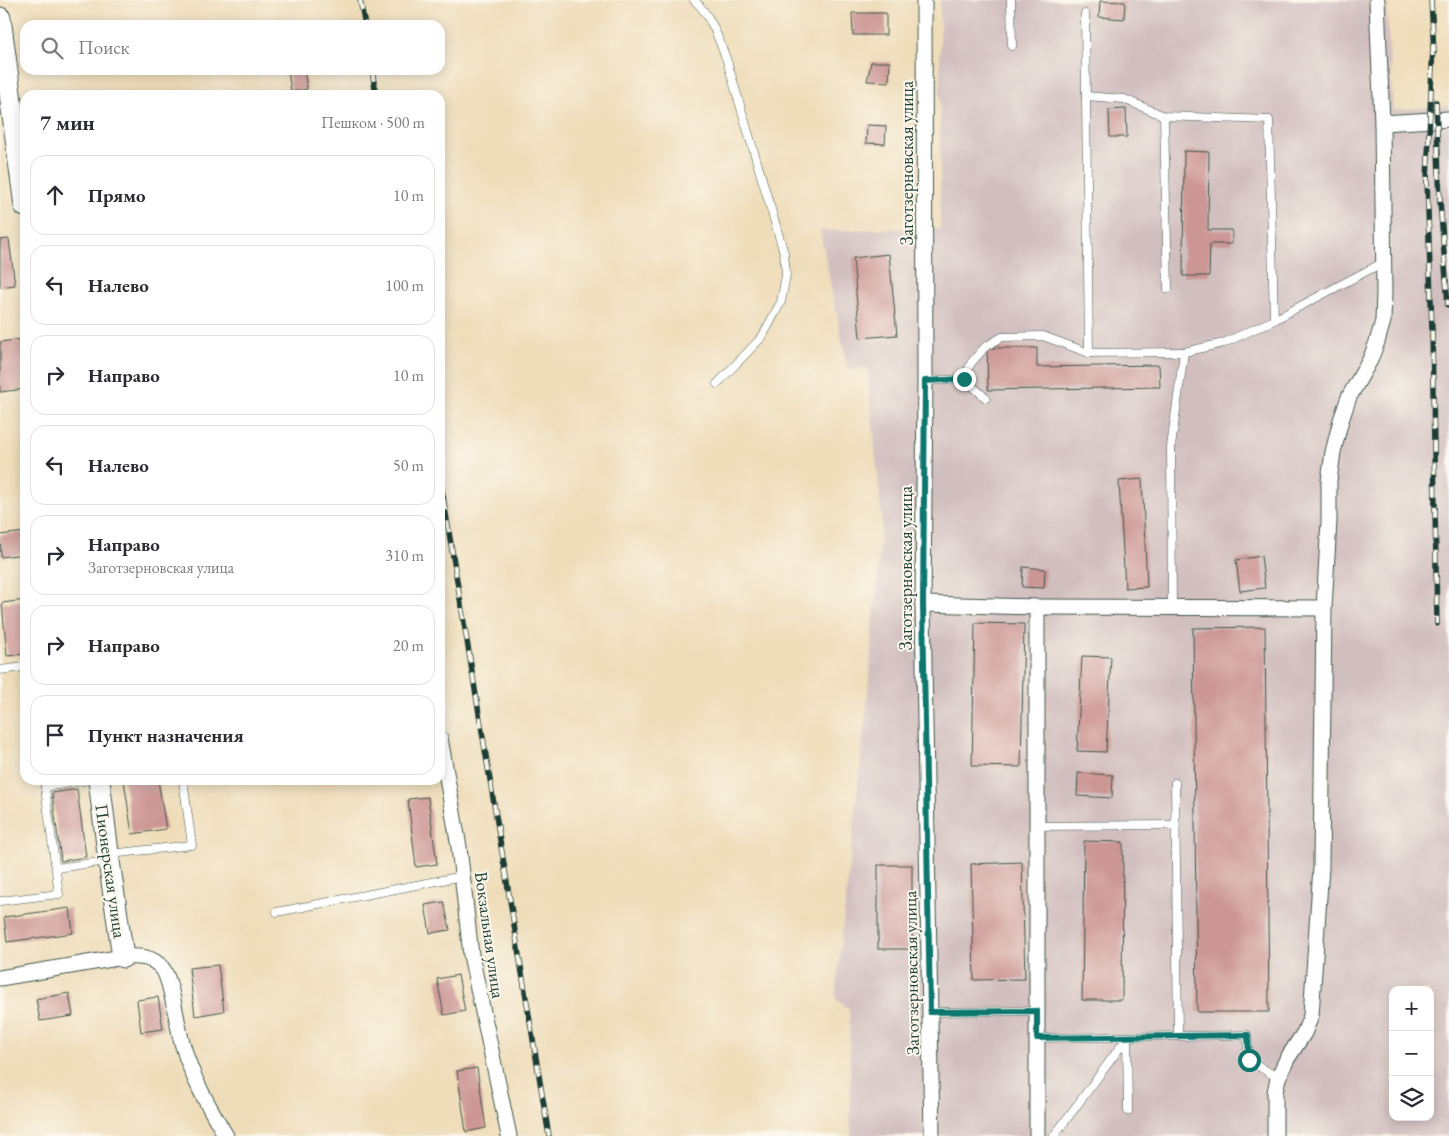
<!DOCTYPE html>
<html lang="ru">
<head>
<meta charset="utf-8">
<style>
  :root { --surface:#fff; --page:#f7f7f7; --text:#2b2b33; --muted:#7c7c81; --line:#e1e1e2 }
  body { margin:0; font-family:"EB Garamond",serif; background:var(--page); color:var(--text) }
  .controls { position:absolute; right:15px; bottom:15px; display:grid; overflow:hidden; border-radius:10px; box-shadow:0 2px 12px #0003 }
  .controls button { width:45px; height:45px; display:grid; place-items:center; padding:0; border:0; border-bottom:1px solid var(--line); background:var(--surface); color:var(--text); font:25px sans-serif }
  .stop { position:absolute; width:15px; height:15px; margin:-11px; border:4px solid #0f766e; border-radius:50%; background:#fff }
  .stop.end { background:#0f766e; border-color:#fff; box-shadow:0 1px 5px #0008 }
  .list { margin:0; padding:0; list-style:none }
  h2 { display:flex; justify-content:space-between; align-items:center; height:65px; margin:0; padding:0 20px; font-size:21px }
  h2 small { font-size:16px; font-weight:400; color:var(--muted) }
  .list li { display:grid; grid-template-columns:32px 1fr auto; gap:15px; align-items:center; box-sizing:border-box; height:80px; margin:0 10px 10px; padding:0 10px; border:1px solid var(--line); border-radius:15px }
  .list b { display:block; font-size:19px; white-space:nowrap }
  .list p { margin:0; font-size:16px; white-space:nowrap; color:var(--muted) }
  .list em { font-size:16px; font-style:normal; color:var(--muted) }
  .icon { flex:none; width:28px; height:28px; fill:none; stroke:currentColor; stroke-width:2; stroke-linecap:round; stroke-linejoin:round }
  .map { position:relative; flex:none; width:1449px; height:1136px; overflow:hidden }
  .search { position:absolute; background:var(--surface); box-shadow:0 2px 12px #0003; left:20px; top:20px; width:425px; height:55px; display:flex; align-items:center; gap:12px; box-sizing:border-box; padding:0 18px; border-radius:15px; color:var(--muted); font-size:19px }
  .panel { position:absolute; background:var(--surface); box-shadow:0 2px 12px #0003; left:20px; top:90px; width:425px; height:695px; border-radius:15px }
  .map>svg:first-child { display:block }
</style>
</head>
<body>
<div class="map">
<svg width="1449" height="1136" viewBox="0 0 1449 1136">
  <rect width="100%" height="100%" fill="#fbf7ec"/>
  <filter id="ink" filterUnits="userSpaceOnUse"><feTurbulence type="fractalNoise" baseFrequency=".02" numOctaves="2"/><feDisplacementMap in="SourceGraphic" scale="10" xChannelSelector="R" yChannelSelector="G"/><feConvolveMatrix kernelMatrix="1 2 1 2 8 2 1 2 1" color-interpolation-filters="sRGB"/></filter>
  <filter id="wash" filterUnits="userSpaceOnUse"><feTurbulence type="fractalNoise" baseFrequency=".0096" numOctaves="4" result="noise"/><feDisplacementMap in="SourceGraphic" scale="20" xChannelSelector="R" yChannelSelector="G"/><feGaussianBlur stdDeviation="1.12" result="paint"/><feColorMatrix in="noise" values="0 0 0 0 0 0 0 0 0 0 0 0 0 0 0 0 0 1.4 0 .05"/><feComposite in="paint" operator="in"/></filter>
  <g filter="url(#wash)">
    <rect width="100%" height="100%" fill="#efddba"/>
    <path fill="#d1bfbf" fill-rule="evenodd" d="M940,0H1386L1393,110L1449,106V1136H851L849,1010L835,998L867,705L882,519L867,367L848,371L820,231L911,228L940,229ZM1393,990H1430V1117H1393Z"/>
    <g id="blocks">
      <g fill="#cc9694">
        <polygon points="1100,1 1125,2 1124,19 1099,17"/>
        <polygon points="852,13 886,13 886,35 853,35"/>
        <polygon points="871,62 890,62 889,82 867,81"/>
        <polygon points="288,70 304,70 307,89 291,92"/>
        <polygon points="1126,109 1127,137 1110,137 1109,110"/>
        <polygon points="867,125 886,126 885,144 866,143"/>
        <polygon points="1184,151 1209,152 1208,230 1232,230 1232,244 1210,244 1209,276 1183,276"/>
        <polygon points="9,239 15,285 0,287 0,240"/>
        <polygon points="889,254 897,335 860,338 853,258"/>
        <polygon points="23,339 25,352 25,389 0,392 0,342"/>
        <polygon points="987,348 1037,348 1037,367 1159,365 1160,387 988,390"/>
        <polygon points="1142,479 1147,587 1125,588 1119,481"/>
        <polygon points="25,532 25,554 1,557 0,535"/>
        <polygon points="1261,556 1265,588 1240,591 1236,560"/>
        <polygon points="1023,567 1045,569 1044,588 1022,587"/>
        <polygon points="25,600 25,654 7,656 2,603"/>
        <polygon points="975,623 1024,624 1021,767 972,766"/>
        <polygon points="1265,627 1269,1012 1197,1012 1193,628"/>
        <polygon points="1082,656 1111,657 1106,752 1077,751"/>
        <polygon points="1078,773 1113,775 1112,798 1077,796"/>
        <polygon points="124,780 158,780 166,829 132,834"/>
        <polygon points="77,789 86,857 61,861 52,793"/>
        <polygon points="428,797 437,864 416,867 408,799"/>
        <polygon points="1084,841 1123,842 1122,1000 1082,1000"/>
        <polygon points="1022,862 1025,979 974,980 971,864"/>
        <rect x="878" y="865" width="34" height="84"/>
        <polygon points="444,902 450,930 430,933 425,905"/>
        <polygon points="70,908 73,933 7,942 4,917"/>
        <polygon points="218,965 224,1011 195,1016 189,968"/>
        <polygon points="458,975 465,1011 444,1015 437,979"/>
        <polygon points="69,993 73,1016 40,1021 36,999"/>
        <polygon points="158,997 163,1029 141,1032 137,1000"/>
        <polygon points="477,1068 486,1128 466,1132 457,1071"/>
      </g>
    </g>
  </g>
  <g filter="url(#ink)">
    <use href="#blocks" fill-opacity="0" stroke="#3e5548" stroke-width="1"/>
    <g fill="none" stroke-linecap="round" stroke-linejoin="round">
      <g stroke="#3e5548" stroke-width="9">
        <g id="lane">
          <path d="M694,0C711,15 719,40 727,61L784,253L786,275L781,302L762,337L717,384"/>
          <polyline points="1011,0 1012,46"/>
          <polyline points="1085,14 1089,353 1184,352 1171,447 1172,607"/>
          <polyline points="1086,96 1124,99 1164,116 1269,120 1274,320"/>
          <polyline points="1164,116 1168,289"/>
          <polyline points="1184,352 1224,343 1274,320 1384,262"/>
          <polyline points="964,379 986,398"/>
          <polyline points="925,381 964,379 971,363 985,347 1002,337 1043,336 1089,353"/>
          <polyline points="0,670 25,667"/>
          <polyline points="1175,783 1178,1036"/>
          <polyline points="45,787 89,780"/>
          <polyline points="1037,826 1176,825"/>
          <polyline points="110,854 192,845 183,780"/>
          <polyline points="56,868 107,861"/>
          <polyline points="0,901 59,894 44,780"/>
          <polyline points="277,912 463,876"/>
          <polyline points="930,1012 1037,1011"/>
          <polyline points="1037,1038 1247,1035 1249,1060 1278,1078"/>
          <polyline points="1127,1038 1128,1111"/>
          <polyline points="1054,1136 1127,1038"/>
        </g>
      </g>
      <g stroke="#3e5548" stroke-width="17">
        <g id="street">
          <polyline points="924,0 925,381 923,604 932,1136"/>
          <polyline points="1377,0 1382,123 1449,119"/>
          <polyline points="923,604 1037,607 1037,1136"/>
          <polyline points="1037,607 1324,608"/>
          <polyline points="440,738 459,847 471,955 509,1136"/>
          <path d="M0,978L123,957C138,956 152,956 162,968C172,979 177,1029 183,1046C192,1078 209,1107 226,1136"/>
          <polyline points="1275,1136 1275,1092 1278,1078 1287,1059 1304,1033 1311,1016 1321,867 1324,608 1329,521 1329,481 1333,452 1341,420 1349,397 1370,360 1377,342 1383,321 1384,292 1382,123"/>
        </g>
      </g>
      <g stroke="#3e5548" stroke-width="23">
        <g id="secondary">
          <polyline points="0,18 25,206"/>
          <polyline points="99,780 109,861 123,957"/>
        </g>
      </g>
      <use href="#lane" stroke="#fff" stroke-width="8"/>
      <use href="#street" stroke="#fff" stroke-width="15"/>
      <use href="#secondary" stroke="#fff" stroke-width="21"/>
      <g stroke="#1f3d34" stroke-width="5.5">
        <g id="rail">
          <polyline points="360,0 365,25"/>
          <polyline points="1431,0 1434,52"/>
          <polyline points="1433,45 1427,180 1432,330 1437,624"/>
          <polyline points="372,70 376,95"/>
          <polyline points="1436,102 1440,201 1448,305"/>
          <polyline points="440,478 549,1136"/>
        </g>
      </g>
      <use href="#rail" stroke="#fbf7ec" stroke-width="4" stroke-dasharray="11" stroke-linecap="butt"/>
    </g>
  </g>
  <g fill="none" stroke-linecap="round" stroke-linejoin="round" filter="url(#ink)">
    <polyline stroke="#0f766e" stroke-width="6" points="964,379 925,381 923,604 930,1012 1037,1011 1037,1038 1248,1035 1249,1060"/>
  </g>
  <g text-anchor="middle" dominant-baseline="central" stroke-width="4" stroke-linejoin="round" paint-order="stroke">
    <g font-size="18" fill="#1f3d34" stroke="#fbf7ec">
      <text transform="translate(906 163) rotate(-90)">Заготзерновская улица</text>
      <text transform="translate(905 568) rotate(-90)">Заготзерновская улица</text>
      <text transform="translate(111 871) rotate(82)">Пионерская улица</text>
      <text transform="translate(490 935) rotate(82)">Вокзальная улица</text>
      <text transform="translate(911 973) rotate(-91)">Заготзерновская улица</text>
    </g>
  </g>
</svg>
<div class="controls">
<button>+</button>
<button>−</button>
<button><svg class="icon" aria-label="layers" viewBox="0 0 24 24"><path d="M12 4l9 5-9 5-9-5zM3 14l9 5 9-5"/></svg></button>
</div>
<div class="stop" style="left:1249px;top:1060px"></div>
<div class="stop end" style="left:964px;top:379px"></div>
<div class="search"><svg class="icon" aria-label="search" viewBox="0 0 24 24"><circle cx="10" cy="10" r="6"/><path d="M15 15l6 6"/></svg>Поиск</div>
<section class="panel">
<h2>7 мин<small>Пешком · 500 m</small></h2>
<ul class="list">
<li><svg class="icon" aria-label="ahead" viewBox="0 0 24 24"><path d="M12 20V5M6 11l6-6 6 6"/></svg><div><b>Прямо</b></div><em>10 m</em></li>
<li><svg class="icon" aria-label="left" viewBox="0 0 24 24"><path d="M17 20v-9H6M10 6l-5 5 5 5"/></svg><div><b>Налево</b></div><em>100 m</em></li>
<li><svg class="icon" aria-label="right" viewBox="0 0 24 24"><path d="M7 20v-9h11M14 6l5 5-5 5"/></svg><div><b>Направо</b></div><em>10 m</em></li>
<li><svg class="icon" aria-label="left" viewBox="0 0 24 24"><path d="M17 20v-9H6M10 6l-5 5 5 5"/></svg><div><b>Налево</b></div><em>50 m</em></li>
<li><svg class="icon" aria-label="right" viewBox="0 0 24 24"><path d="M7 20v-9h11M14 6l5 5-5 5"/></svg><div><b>Направо</b><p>Заготзерновская улица</p></div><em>310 m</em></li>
<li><svg class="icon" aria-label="right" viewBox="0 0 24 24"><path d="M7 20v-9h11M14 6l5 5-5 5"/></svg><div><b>Направо</b></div><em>20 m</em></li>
<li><svg class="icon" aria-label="arrive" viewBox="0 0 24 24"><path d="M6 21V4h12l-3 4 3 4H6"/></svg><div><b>Пункт назначения</b></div></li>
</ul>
</section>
</div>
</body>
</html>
